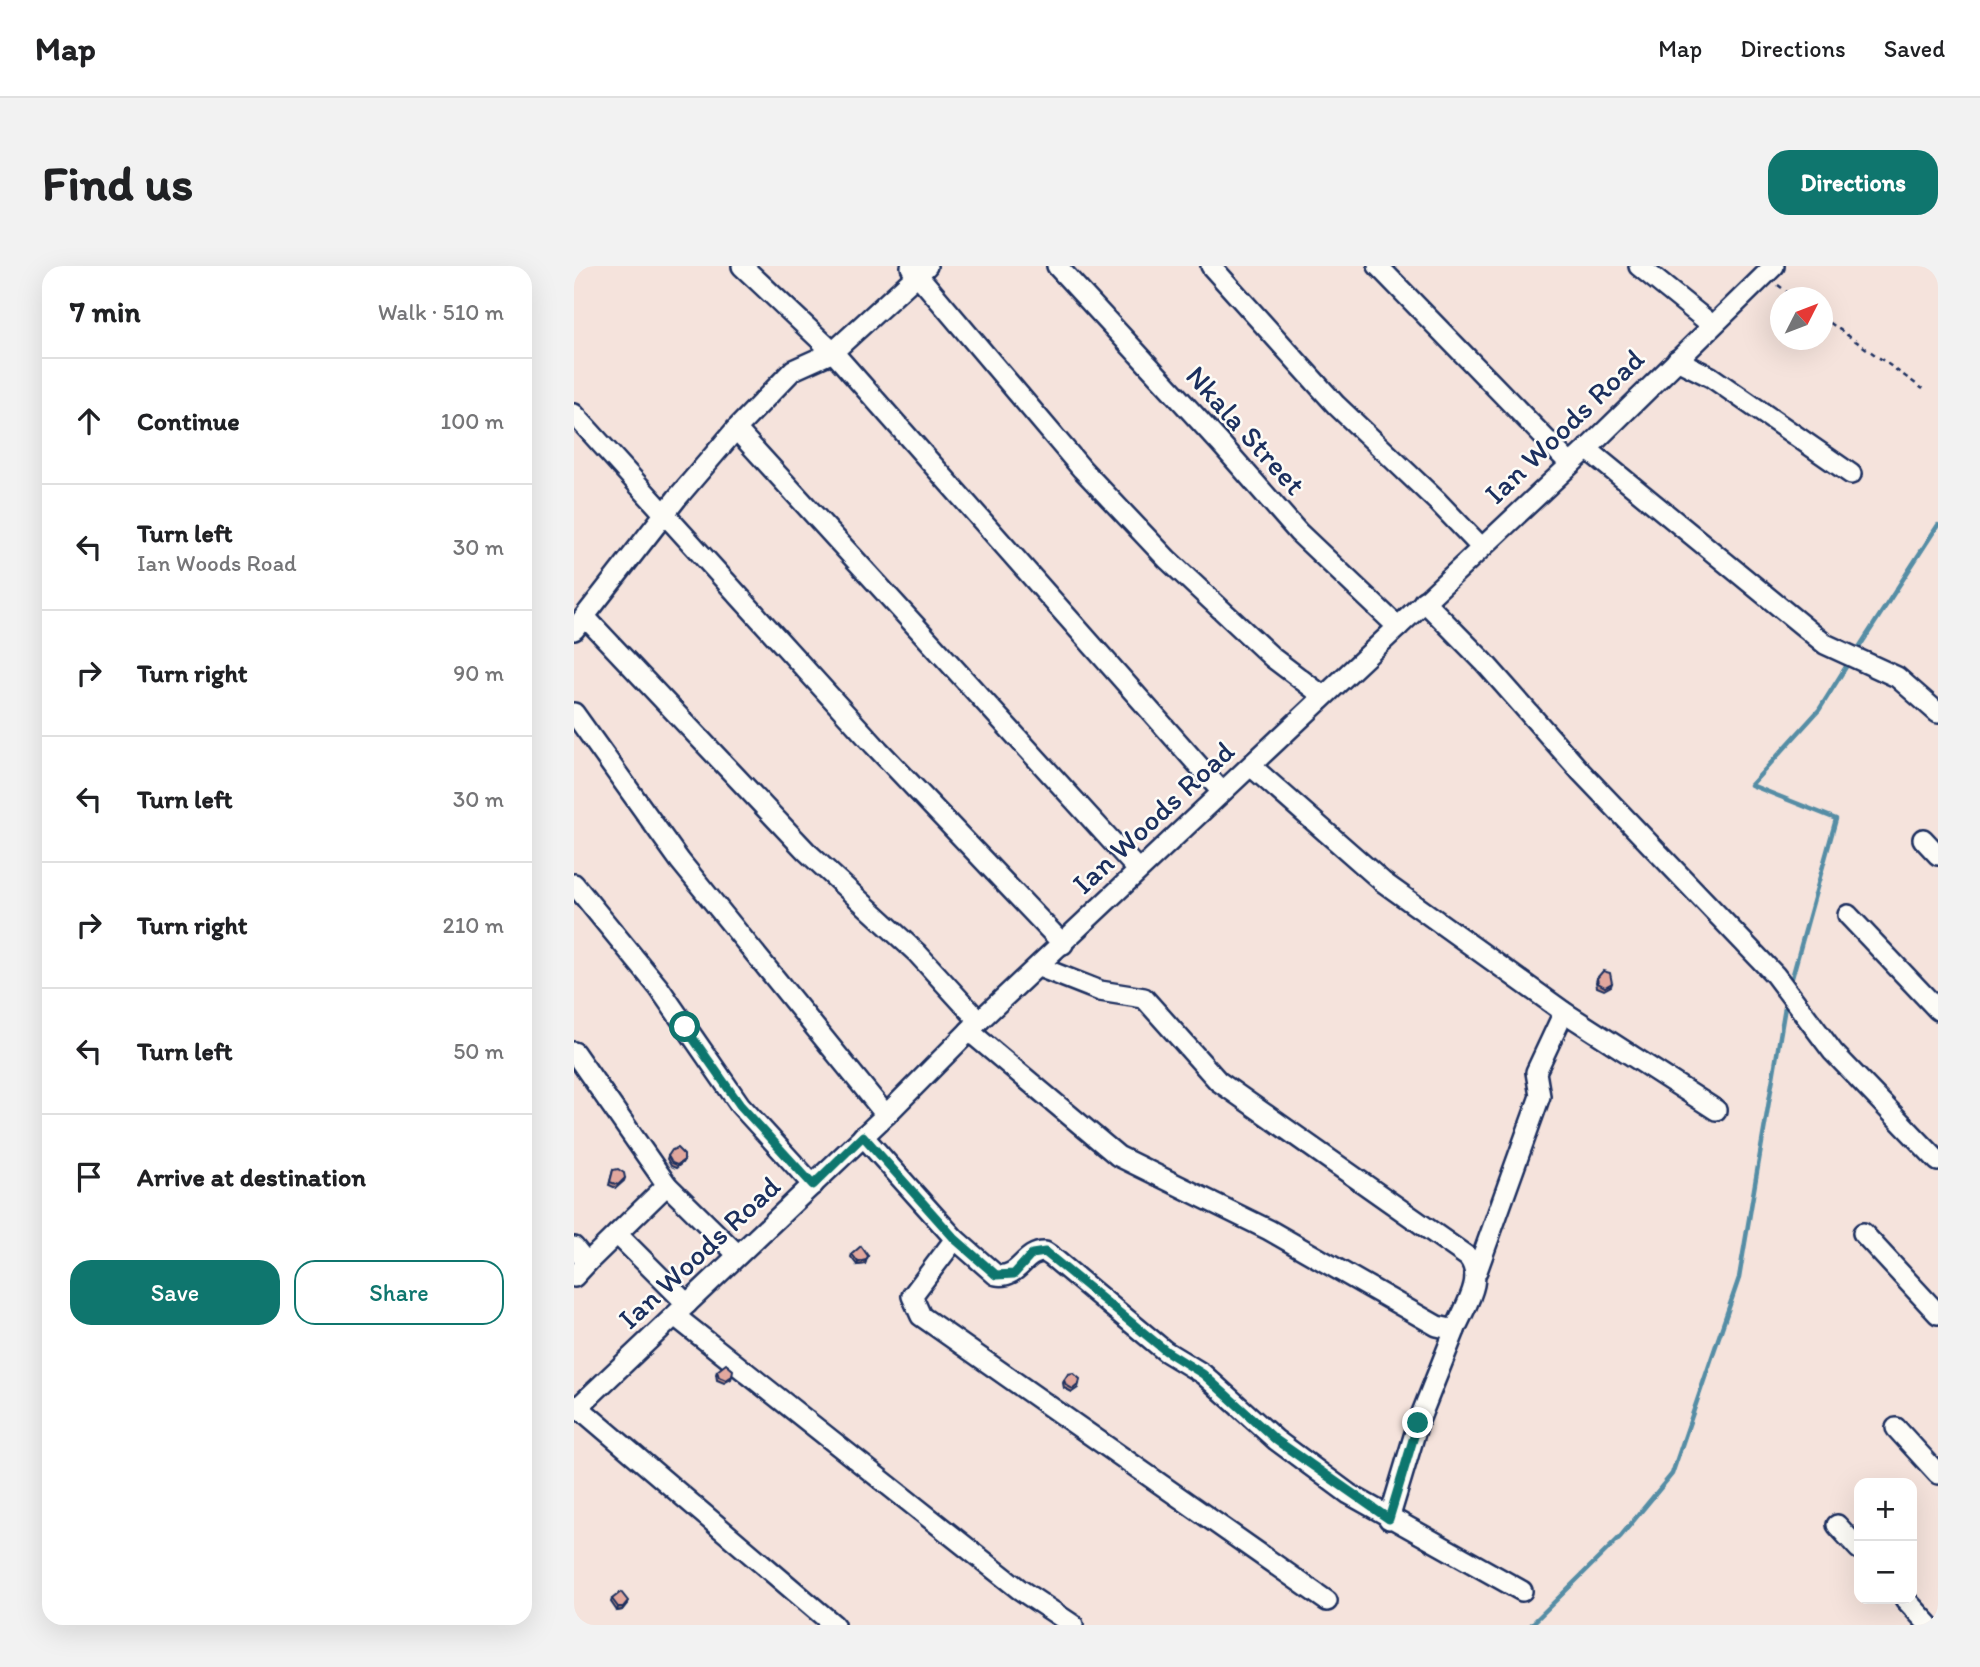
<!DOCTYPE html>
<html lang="en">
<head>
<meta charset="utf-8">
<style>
  :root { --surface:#fff; --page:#f2f2f2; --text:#202124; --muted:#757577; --line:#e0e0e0; --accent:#0f766e }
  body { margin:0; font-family:Itim,sans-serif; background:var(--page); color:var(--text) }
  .controls { position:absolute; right:21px; bottom:21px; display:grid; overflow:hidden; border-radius:14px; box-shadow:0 7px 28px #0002 }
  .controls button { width:63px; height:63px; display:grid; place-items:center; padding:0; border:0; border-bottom:2px solid var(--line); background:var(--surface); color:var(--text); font:35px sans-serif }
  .compass { position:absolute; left:1196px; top:21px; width:63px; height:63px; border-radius:50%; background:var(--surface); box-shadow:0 7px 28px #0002; rotate:48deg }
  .stop { position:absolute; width:21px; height:21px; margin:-16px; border:5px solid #0f766e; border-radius:50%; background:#fff }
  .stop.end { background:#0f766e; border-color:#fff; box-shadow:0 2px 7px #0008 }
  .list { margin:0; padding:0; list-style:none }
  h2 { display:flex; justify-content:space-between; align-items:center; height:91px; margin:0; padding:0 28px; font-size:30px }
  h2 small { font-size:23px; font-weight:400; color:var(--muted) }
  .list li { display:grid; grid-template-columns:46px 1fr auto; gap:21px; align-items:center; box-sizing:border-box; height:126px; padding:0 28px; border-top:2px solid var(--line) }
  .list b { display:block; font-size:26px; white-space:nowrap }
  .list p { margin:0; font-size:23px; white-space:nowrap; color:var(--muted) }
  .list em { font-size:23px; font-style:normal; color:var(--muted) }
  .actions { display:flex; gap:14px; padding:21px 28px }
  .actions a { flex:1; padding:16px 0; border:2px solid var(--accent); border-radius:21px; text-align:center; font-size:24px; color:var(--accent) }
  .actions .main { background:var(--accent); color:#fff }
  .icon { flex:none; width:38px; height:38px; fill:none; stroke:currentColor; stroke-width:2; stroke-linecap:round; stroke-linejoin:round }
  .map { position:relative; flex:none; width:1364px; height:1359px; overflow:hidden; border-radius:21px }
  header { display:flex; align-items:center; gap:42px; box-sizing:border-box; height:98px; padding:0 35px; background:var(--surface); border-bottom:2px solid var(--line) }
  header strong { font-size:33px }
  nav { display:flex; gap:38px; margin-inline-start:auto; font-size:24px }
  .intro { display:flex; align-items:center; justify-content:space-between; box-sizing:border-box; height:168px; padding:0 42px }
  h1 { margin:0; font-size:49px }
  .button { padding:18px 32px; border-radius:21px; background:var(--accent); color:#fff; font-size:24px; font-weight:700 }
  main { display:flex; gap:42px; padding:0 42px }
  aside { flex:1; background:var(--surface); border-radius:21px; box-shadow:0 7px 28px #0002 }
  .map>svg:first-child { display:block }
</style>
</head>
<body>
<header>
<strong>Map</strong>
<nav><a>Map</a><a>Directions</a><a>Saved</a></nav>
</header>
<div class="intro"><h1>Find us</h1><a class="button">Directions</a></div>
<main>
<aside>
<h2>7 min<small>Walk · 510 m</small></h2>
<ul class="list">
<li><svg class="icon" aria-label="ahead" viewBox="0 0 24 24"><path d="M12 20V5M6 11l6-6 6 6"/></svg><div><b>Continue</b></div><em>100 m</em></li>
<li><svg class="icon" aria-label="left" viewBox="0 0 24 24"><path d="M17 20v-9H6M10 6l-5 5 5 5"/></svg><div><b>Turn left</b><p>Ian Woods Road</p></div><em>30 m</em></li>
<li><svg class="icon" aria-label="right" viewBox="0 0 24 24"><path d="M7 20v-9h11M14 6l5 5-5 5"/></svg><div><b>Turn right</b></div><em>90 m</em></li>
<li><svg class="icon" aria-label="left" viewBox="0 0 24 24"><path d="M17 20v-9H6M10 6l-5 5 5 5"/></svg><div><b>Turn left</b></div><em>30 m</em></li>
<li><svg class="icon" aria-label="right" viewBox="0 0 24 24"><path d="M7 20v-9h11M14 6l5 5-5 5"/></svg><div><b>Turn right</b></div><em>210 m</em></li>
<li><svg class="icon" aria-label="left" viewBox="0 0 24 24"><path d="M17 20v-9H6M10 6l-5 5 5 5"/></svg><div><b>Turn left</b></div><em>50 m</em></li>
<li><svg class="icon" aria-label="arrive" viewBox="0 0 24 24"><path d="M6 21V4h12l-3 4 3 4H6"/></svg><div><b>Arrive at destination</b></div></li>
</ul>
<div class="actions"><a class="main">Save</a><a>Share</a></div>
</aside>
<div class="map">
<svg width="1364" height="1359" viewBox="0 0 1364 1359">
  <rect width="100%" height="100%" fill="#f5e3dc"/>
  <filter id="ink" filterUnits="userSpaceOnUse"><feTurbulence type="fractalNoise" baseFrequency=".0143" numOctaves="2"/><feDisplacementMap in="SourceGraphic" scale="14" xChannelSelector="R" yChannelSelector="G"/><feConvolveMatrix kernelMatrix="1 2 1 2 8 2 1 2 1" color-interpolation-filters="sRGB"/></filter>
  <g filter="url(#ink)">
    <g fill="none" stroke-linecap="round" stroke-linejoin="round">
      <g stroke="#548da5" stroke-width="4.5">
        <polyline points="1282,386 1364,259"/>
        <polyline points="1216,719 1262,553 1177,519 1245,444 1275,396"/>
        <polyline points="957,1359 1046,1271 1098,1208 1165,1012 1212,735"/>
      </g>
      <g stroke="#1b2f5e" stroke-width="24">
        <g id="minor">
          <polyline points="353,0 259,86 648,526"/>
          <polyline points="483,0 646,177 724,266 824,361"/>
          <polyline points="637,0 762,139 864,236 907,281"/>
          <polyline points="804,0 996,198"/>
          <polyline points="1065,0 1138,59"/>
          <polyline points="337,1 508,203 593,293 699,392 749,430"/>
          <polyline points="1103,94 1137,111 1277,208"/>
          <polyline points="0,148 300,479 489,678"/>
          <polyline points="162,163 564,604"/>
          <polyline points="1013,183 1251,378 1323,411 1364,447"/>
          <polyline points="850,335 910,396 1007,506 1201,709 1259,786 1364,895"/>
          <polyline points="12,352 232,585 343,687 405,755"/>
          <polyline points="0,364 103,232 162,163 219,104 259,86 168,0"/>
          <polyline points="0,447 106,595 312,849"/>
          <polyline points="677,500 809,616 990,746 1142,844"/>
          <polyline points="1349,573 1364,589"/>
          <polyline points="0,618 85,722 166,839 239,919"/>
          <polyline points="1274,649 1364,744"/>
          <path d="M395,765L544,890L695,964L863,1060L881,1064C890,1041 912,1013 894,991L644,815L570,732L526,725L465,701"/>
          <polyline points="0,786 93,919 164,989"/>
          <polyline points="289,870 381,973 338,1030 347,1050 753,1335"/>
          <polyline points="1289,967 1364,1048"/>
          <polyline points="43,968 113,1038"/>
          <path d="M381,973L422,1009C446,1013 449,985 471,986L477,990L591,1085L629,1108L702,1174L775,1228L948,1325"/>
          <polyline points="0,981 13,997 93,919"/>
          <polyline points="903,1005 966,830 962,806 990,746"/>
          <polyline points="0,1011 13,997"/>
          <polyline points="101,1050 445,1323 499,1359"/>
          <polyline points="4,1141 260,1359"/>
          <polyline points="0,1145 312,849 405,755 1013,183 1200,0"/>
          <polyline points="1322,1162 1364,1208"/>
          <polyline points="815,1253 844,1157 881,1064"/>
          <polyline points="1263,1259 1285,1283"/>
          <polyline points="1331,1333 1355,1359"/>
        </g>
      </g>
      <g stroke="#1b2f5e" stroke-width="2.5" stroke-dasharray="5 5" stroke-linecap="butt">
        <polyline points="1204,19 1221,32"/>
        <polyline points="1248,51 1349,123"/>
      </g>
      <use href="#minor" stroke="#fdfcf7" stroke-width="19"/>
    </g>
    <g fill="#c29088" stroke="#1b2f5e" stroke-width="2">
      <polygon points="1023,712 1038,717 1037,720 1030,724 1023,721 1022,716"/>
      <polygon points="94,890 110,894 108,897 102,902 97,900 93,893"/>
      <polygon points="39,904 51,912 50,915 42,922 35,919"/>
      <polygon points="278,988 294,990 291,998 283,999 277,991"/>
      <polygon points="143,1105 158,1110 157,1113 150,1117 143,1114 142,1108"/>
      <polygon points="490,1114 505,1118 504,1122 498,1126 490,1122 489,1117"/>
      <polygon points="38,1333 53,1338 48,1344 43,1345 37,1336"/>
    </g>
    <g fill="#9e766f" stroke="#1b2f5e" stroke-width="2">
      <polygon points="292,994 291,998 283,999 284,996"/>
      <polygon points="54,1335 48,1344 43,1345 44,1341"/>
    </g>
    <g fill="#e2a89e" stroke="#1b2f5e" stroke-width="2">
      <polygon points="1029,705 1036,707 1038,717 1031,721 1024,717 1023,712"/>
      <polygon points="103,882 110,889 110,894 103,899 98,897 94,890 98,884"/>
      <polygon points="44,903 50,907 51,912 44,919 36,916 39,904"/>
      <polygon points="287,980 294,990 292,994 284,996 278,988"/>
      <polygon points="152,1098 159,1104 158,1110 152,1114 145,1111 143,1105"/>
      <polygon points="499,1107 506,1113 505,1118 499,1123 492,1119 490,1114 494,1108"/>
      <polygon points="47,1326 54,1335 49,1341 44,1341 38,1333"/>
    </g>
  </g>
  <g fill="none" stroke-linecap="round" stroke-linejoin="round" filter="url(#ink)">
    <polyline stroke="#0f766e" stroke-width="9" points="111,761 166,839 239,919 289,870 381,973 422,1009 440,1008 458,988 471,986 592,1085 629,1108 702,1174 815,1253 844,1157"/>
  </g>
  <g text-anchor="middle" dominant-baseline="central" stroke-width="5" stroke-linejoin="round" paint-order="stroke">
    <g font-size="30" fill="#1b2f5e" stroke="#fdfcf7">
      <text transform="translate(990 160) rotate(-44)">Ian Woods Road</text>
      <text transform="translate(672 164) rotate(48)">Nkala Street</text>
      <text transform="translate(579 551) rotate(-43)">Ian Woods Road</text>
      <text transform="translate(125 986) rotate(-43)">Ian Woods Road</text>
    </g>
  </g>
</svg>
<div class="controls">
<button>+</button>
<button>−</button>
</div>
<svg class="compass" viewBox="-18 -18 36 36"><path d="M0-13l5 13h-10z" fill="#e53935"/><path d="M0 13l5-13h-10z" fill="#757577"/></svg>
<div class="stop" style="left:111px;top:761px"></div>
<div class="stop end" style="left:844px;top:1157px"></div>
</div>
</main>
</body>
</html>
